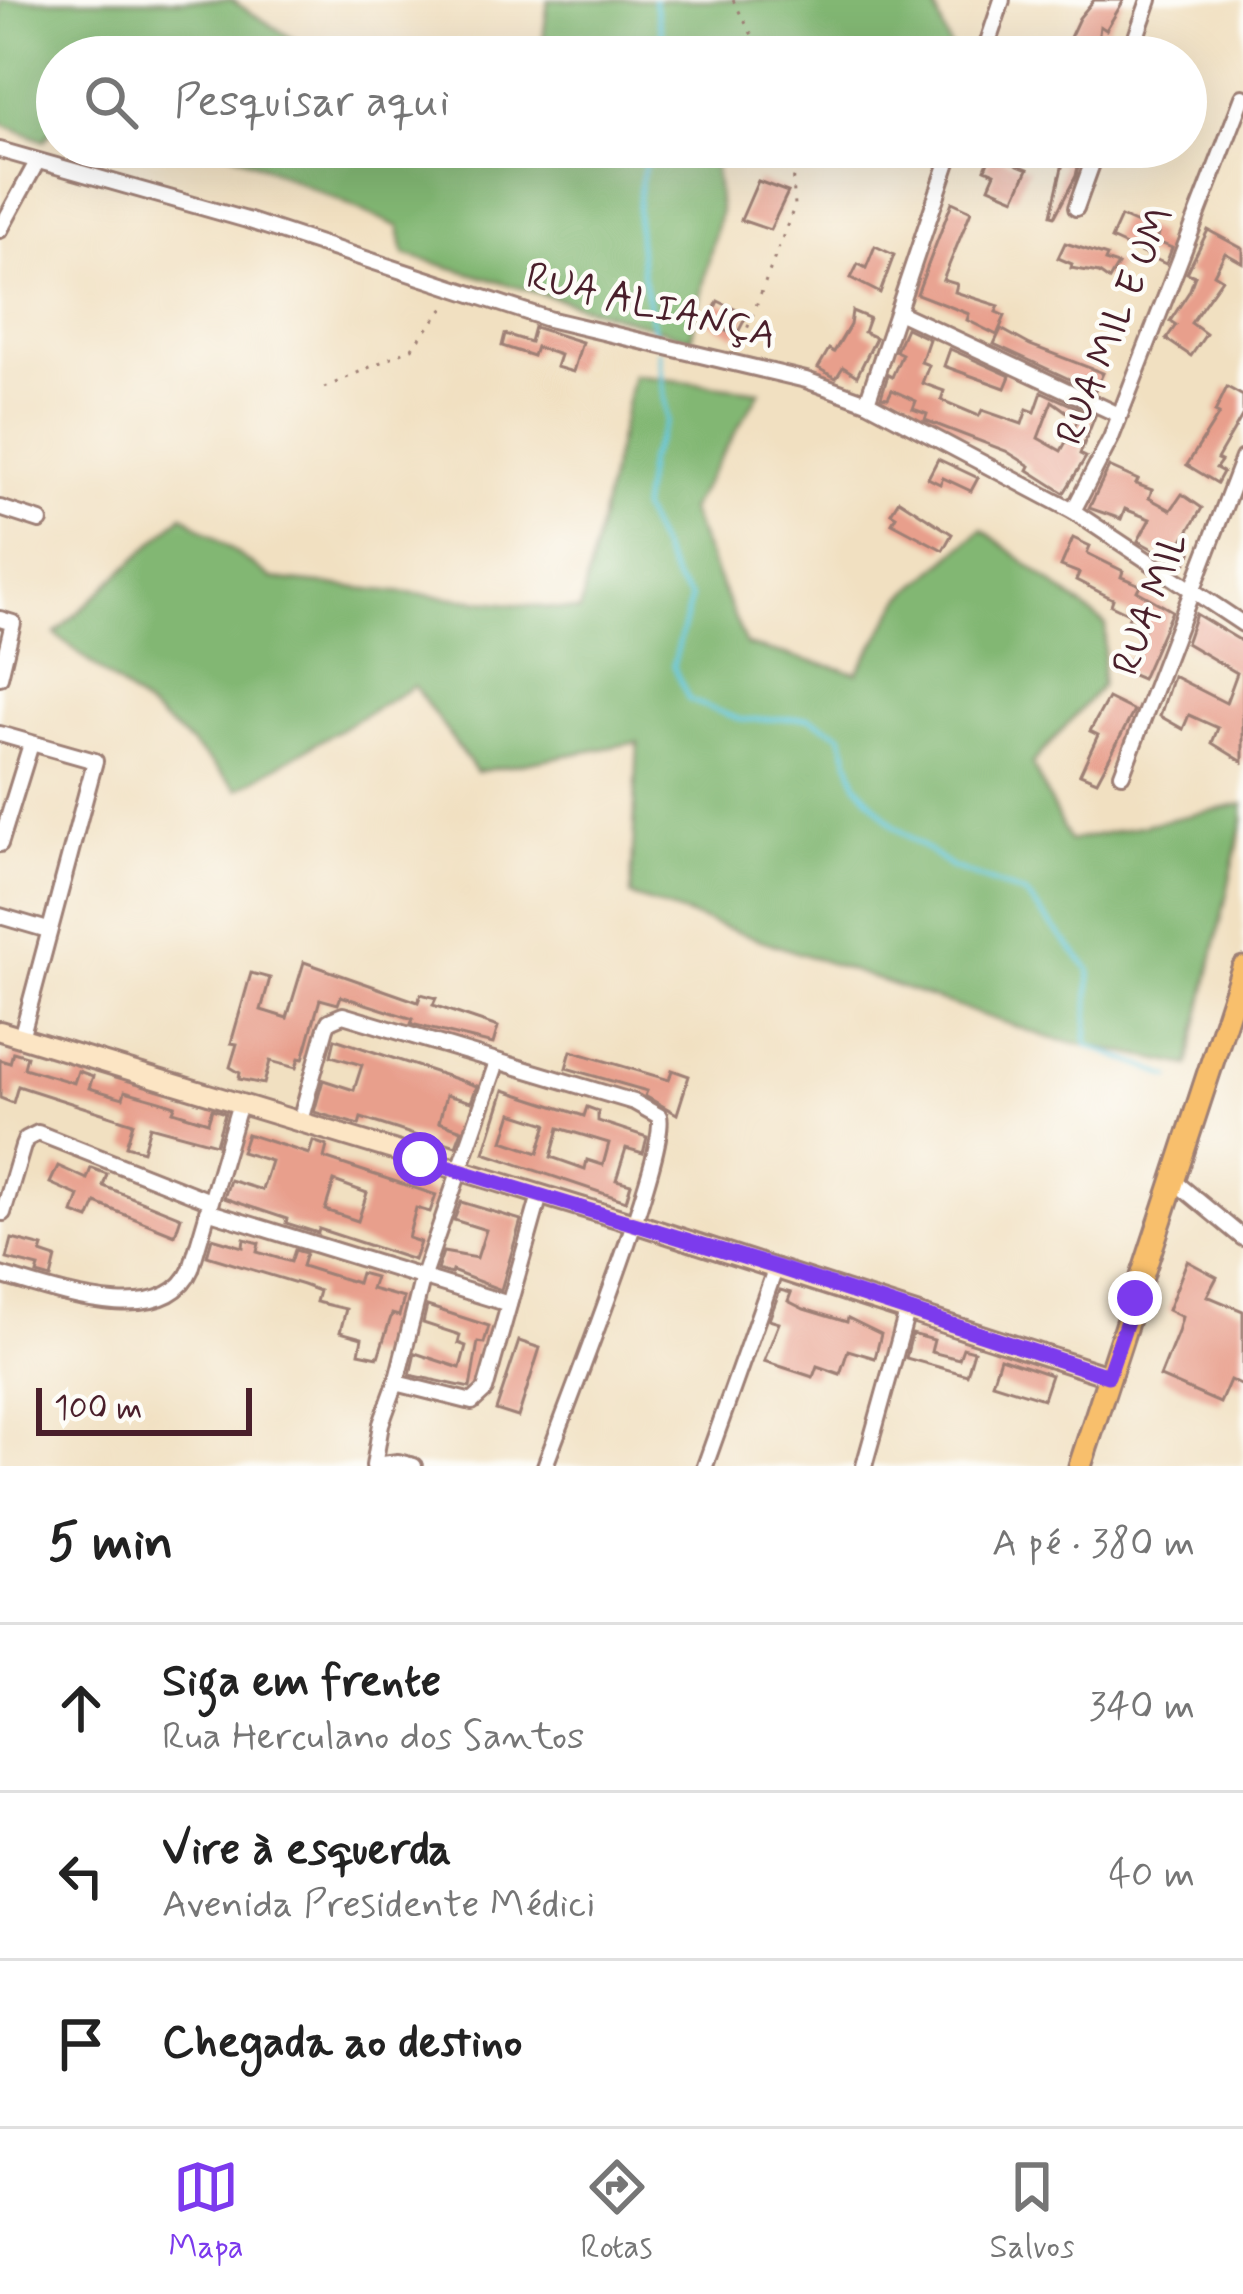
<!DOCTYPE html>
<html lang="pt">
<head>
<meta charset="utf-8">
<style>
  :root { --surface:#fff; --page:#f2f2f2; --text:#222; --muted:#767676; --line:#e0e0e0; --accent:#7c3aed }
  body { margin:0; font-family:Mynerve,sans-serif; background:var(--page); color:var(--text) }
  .scale { position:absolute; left:36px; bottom:30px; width:216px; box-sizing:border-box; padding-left:12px; border:6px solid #4a1f2b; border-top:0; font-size:33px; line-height:42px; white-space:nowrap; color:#4a1f2b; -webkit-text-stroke:9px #fdfcf7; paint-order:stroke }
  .stop { position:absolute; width:36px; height:36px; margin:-27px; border:9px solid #7c3aed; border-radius:50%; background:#fff }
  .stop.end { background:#7c3aed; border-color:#fff; box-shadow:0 3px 12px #0008 }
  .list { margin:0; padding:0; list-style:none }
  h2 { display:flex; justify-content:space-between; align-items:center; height:156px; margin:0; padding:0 48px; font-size:51px }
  h2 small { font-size:39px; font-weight:400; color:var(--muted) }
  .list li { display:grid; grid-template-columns:78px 1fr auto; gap:36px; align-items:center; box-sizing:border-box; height:168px; padding:0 48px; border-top:3px solid var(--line) }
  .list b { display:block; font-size:45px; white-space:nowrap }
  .list p { margin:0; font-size:39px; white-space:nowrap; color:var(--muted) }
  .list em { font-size:39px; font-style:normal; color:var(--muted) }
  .icon { flex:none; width:66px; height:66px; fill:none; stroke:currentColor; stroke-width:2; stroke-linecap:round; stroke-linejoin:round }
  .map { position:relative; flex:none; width:1243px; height:1466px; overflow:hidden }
  .search { position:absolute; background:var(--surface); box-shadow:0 12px 48px #0002; left:36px; right:36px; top:36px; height:132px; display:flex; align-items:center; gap:30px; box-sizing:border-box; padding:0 42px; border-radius:66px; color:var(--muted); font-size:45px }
  .sheet { height:660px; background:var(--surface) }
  nav { display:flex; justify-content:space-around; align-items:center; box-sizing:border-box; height:168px; border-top:3px solid var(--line); background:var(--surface); font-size:33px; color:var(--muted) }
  nav a { display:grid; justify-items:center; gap:6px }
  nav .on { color:var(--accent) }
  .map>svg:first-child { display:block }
</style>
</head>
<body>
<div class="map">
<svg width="1243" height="1466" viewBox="0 0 1243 1466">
  <rect width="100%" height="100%" fill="#fdfcf7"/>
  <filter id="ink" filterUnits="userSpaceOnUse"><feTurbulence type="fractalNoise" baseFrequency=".00833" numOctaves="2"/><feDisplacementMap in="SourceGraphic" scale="24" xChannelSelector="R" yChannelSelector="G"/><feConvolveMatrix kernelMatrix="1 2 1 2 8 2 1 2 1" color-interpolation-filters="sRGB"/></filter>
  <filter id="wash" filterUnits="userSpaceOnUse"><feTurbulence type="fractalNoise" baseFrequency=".004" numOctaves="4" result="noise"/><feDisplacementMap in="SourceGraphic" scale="48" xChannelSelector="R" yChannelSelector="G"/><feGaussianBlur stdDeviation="2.7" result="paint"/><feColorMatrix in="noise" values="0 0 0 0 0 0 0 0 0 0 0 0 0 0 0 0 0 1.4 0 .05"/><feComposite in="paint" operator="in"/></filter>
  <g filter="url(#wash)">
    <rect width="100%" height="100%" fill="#f1e0c1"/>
    <g fill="#82b773" stroke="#666b4f" stroke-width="3">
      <polygon points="0,0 231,0 322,57 57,57 57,124 44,141 0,123"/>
      <polygon points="548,0 932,0 954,57 541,57"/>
      <polygon points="219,147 847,147 714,162 720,211 691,338 404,254 399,227"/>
      <polygon points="633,375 760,391 689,510 746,645 857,673 902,598 982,529 1106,625 1101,686 1032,764 1069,841 1243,804 1243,820 1189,1066 1050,1038 631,896 638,742 476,772 414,686 238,789 188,741 55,634 183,515 272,579 580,611"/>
    </g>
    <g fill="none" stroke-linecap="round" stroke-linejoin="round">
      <g stroke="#61c7df" stroke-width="4.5">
        <polyline points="654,0 667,57"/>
        <path d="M652,147C624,211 643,274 656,340"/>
        <polyline points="659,352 667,421 648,460 641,509 676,582 691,598 673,666 689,700 741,720 809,718 841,734 856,783 894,826 951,867 1026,895 1090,970 1087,1045 1170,1077"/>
      </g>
    </g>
    <g id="blocks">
      <g fill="#e89f8c" fill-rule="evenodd">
        <polygon points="1094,0 1124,0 1106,30 1100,26 1097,50 1092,48 1090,57 1051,57 1056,41 1067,44 1079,18"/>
        <polygon points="1058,147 1082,147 1076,176 1055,216 1051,215 1063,163 1055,161"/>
        <polygon points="991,154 1028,169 1015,198 989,187 995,173 985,169"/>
        <polygon points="758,181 788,192 770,230 741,220"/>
        <polygon points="952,202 971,211 943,280 957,284 955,292 999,306 996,312 1005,316 997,335 967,320 969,314 917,294"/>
        <polygon points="1121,217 1159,234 1156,241 1172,248 1166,264 1111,239"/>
        <polygon points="1208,230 1243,249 1243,263 1225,253 1214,274 1222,279 1191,323 1206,334 1191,356 1166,339 1176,325 1170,321 1189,292 1195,276 1187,273"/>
        <polygon points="1065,243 1107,256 1105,261 1118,265 1109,280 1099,273 1071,268 1072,264 1058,258"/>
        <polygon points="875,246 894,255 880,293 851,278 858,264 866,268"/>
        <polygon points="718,301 747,315 736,336 708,322"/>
        <polygon points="852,311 869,318 864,332 876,338 857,376 843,367 836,378 818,368 829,349 834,352 850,325"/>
        <polygon points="534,327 582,342 573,372 556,367 560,355 536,347 533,356 502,346 505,334 530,342"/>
        <path d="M906,328L929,339L921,362L929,365L922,383L944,391L941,400L979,416L982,410L1022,424L1027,409L1035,412L1042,392L1095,416L1080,454L1086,457L1064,493L1028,470L1030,466L1006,451L925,420L927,414L913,409L916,401L892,390L888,398L881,397L888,375L892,377L902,354L896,351ZM1052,401L1078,420L1061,451L1038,438Z"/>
        <polygon points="1001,329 1030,345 1103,373 1095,391 994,344"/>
        <polygon points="950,349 1010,376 1005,388 944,366"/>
        <polygon points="1227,387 1243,396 1243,414 1217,459 1221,461 1216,468 1223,472 1217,483 1187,465 1219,414 1215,412"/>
        <polygon points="938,459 978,478 971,491 943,478 940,484 928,478"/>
        <polygon points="1109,467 1138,480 1136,484 1152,490 1149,498 1171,510 1182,494 1202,508 1179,547 1191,553 1184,566 1138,541 1150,519 1125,509 1121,519 1089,508"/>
        <polygon points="899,500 952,534 943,550 892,523 896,516 891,513"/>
        <polygon points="1073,538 1090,546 1087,553 1123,571 1121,577 1140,585 1137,591 1172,611 1142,679 1116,668 1121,657 1130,661 1145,627 1128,619 1130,614 1111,605 1113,599 1076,580 1079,573 1061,566"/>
        <polygon points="1196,614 1243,642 1243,762 1212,743 1218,728 1189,715 1183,729 1160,716 1173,676 1226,703 1237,673 1186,643"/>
        <polygon points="1108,698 1134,711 1097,781 1080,774 1098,735 1090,731"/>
        <polygon points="304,962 418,1002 421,994 436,998 433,1005 498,1027 493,1044 411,1024 413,1019 341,996 338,1004 320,999 303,1059 299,1058 296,1068 270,1061 264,1084 239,1079 240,1073 230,1067 237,1044 231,1043 251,973 270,978 261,1010 287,1018"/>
        <polygon points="335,1039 477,1086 471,1102 446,1095 439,1122 462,1130 456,1146 444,1142 442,1151 427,1146 429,1140 396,1129 361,1118 359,1125 314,1112 323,1080 354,1090 362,1065 331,1056"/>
        <polygon points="571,1051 669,1080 672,1070 689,1076 677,1114 645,1096 647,1091 566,1068"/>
        <polygon points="13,1052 27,1056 24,1068 74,1083 78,1071 93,1076 89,1088 123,1098 125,1091 160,1101 175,1106 173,1111 208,1122 212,1109 225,1113 216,1144 150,1126 143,1151 126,1146 133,1123 18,1086 13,1103 0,1098 0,1060 10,1063"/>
        <path d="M504,1090L584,1116L587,1107L598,1111V1121L647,1137L643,1153L626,1148L616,1180L631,1184L626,1201L484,1153ZM512,1113L547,1124L538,1153L503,1141ZM559,1128L609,1143L603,1165L587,1160L585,1169L551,1157Z"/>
        <path d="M247,1134L309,1154L313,1141L327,1146L324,1158L436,1195L430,1212L416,1208L408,1238L420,1242L414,1260L319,1229L318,1233L286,1223L287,1219L224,1198L230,1180L262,1190L271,1161L241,1152ZM334,1181L367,1193L358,1221L325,1210Z"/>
        <polygon points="58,1166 87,1179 91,1168 107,1174 103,1186 181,1217 175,1235 96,1203 89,1219 73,1213 79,1196 50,1183"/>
        <polygon points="461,1202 521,1220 501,1290 452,1271 451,1274 437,1270 443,1252 477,1258 486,1230 454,1220"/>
        <polygon points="212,1238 243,1247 244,1239 259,1243 257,1252 291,1262 295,1250 306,1253 302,1266 357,1283 360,1273 375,1277 371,1289 404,1298 399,1316 392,1314 378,1357 359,1353 362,1338 340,1332 346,1309 316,1302 319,1291 303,1285 207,1256"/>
        <polygon points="12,1239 43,1247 41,1253 56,1258 51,1278 37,1274 39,1267 7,1259"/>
        <polygon points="1187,1261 1217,1277 1207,1296 1243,1311 1243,1386 1230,1380 1220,1403 1160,1377 1178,1332 1182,1317 1168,1310"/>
        <polygon points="780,1290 791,1293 788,1301 804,1309 847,1322 848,1318 881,1334 875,1358 848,1350 840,1374 817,1366 813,1377 764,1361 779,1323 769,1320"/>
        <polygon points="427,1306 489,1326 484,1343 478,1342 470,1388 410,1375 415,1353 460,1368 466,1346 458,1343 460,1335 423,1323"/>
        <polygon points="912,1334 934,1340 931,1352 959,1359 963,1348 974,1351 967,1375 906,1358"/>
        <polygon points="519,1341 540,1348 518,1417 496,1410"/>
        <polygon points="1000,1358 1051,1375 1043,1399 992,1383"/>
      </g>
    </g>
  </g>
  <g filter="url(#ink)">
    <use href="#blocks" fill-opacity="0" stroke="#9e8076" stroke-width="3"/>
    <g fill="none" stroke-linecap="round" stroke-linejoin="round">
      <g stroke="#9e8076" stroke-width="20">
        <g id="street">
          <polyline points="983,57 1002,0"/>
          <polyline points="1129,57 1149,0"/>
          <polyline points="0,150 247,220 548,319 806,380 867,402 1073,511 1243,624"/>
          <polyline points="1076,208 1098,147"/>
          <polyline points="0,230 37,162"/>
          <polyline points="898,312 1117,414"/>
          <polyline points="867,402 953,147"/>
          <polyline points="0,508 40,521"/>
          <polyline points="1073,511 1111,438 1243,97"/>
          <polyline points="0,619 13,623 0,677"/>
          <polyline points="0,734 95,761 21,1038"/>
          <polyline points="1122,774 1243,458"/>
          <polyline points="0,844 31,744"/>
          <polyline points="0,916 48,930"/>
          <path d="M300,1121L326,1028L329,1021L343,1015L634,1102L659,1116C670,1148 563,1416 545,1466"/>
          <polyline points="1174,1181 1243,1238"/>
          <polyline points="207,1211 509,1304"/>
          <polyline points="3,1213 23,1146 26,1139 38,1133 210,1201"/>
          <path d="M0,1275C47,1288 164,1333 191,1269L240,1103"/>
          <polyline points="396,1383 423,1276 497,1062"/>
          <polyline points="375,1465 398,1462 414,1466"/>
          <polyline points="374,1466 381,1424 396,1383 472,1402 485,1390 540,1195"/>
          <polyline points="705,1466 776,1267"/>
          <polyline points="864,1466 907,1312"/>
        </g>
      </g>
      <g stroke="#9e8076" stroke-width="24">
        <polyline id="secondary" points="0,1031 634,1223 1108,1376"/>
      </g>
      <g stroke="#9e8076" stroke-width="27">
        <polyline id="primary" points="1080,1466 1243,968"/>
      </g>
      <g stroke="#9e8076" stroke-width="3" stroke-dasharray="3 9" stroke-linecap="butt">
        <polyline points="733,0 764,57"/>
        <polyline points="739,350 795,205 790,147"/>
        <polyline points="324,388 412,348 448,303"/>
      </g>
      <use href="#street" stroke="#fff" stroke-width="14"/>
      <use href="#secondary" stroke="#fce5c4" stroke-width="18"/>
      <use href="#primary" stroke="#f8bf6c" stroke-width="21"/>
    </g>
  </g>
  <g fill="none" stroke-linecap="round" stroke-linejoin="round" filter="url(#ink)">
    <polyline stroke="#7c3aed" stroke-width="15" points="420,1159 776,1267 1108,1376 1135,1298"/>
  </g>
  <g text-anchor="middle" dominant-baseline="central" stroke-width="9" stroke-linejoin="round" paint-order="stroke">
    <g font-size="39" fill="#4a1f2b" stroke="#fdfcf7">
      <text transform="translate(651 307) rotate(14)">RUA ALIANÇA</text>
      <text transform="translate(1116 326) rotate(-68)">RUA MIL E UM</text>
      <text transform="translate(1152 604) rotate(-69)">RUA MIL</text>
    </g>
  </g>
</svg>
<div class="scale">100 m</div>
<div class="stop" style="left:420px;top:1159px"></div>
<div class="stop end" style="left:1135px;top:1298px"></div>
<div class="search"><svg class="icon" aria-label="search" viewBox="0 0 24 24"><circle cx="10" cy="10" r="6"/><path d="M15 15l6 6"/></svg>Pesquisar aqui</div>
</div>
<section class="sheet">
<h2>5 min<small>A pé · 380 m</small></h2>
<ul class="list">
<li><svg class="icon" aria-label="ahead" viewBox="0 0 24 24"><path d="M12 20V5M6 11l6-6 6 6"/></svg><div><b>Siga em frente</b><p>Rua Herculano dos Santos</p></div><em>340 m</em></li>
<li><svg class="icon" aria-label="left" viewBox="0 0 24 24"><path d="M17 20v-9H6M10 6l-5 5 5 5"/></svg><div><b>Vire à esquerda</b><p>Avenida Presidente Médici</p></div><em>40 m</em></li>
<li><svg class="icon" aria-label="arrive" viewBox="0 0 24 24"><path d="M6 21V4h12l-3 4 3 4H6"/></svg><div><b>Chegada ao destino</b></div></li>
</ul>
</section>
<nav>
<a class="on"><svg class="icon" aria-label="map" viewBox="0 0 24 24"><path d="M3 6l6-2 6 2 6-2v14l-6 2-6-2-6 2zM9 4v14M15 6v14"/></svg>Mapa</a>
<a><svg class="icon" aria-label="directions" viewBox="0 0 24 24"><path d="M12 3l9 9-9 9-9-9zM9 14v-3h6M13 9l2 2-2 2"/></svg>Rotas</a>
<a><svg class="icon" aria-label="saved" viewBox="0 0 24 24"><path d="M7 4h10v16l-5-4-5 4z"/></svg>Salvos</a>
</nav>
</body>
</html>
